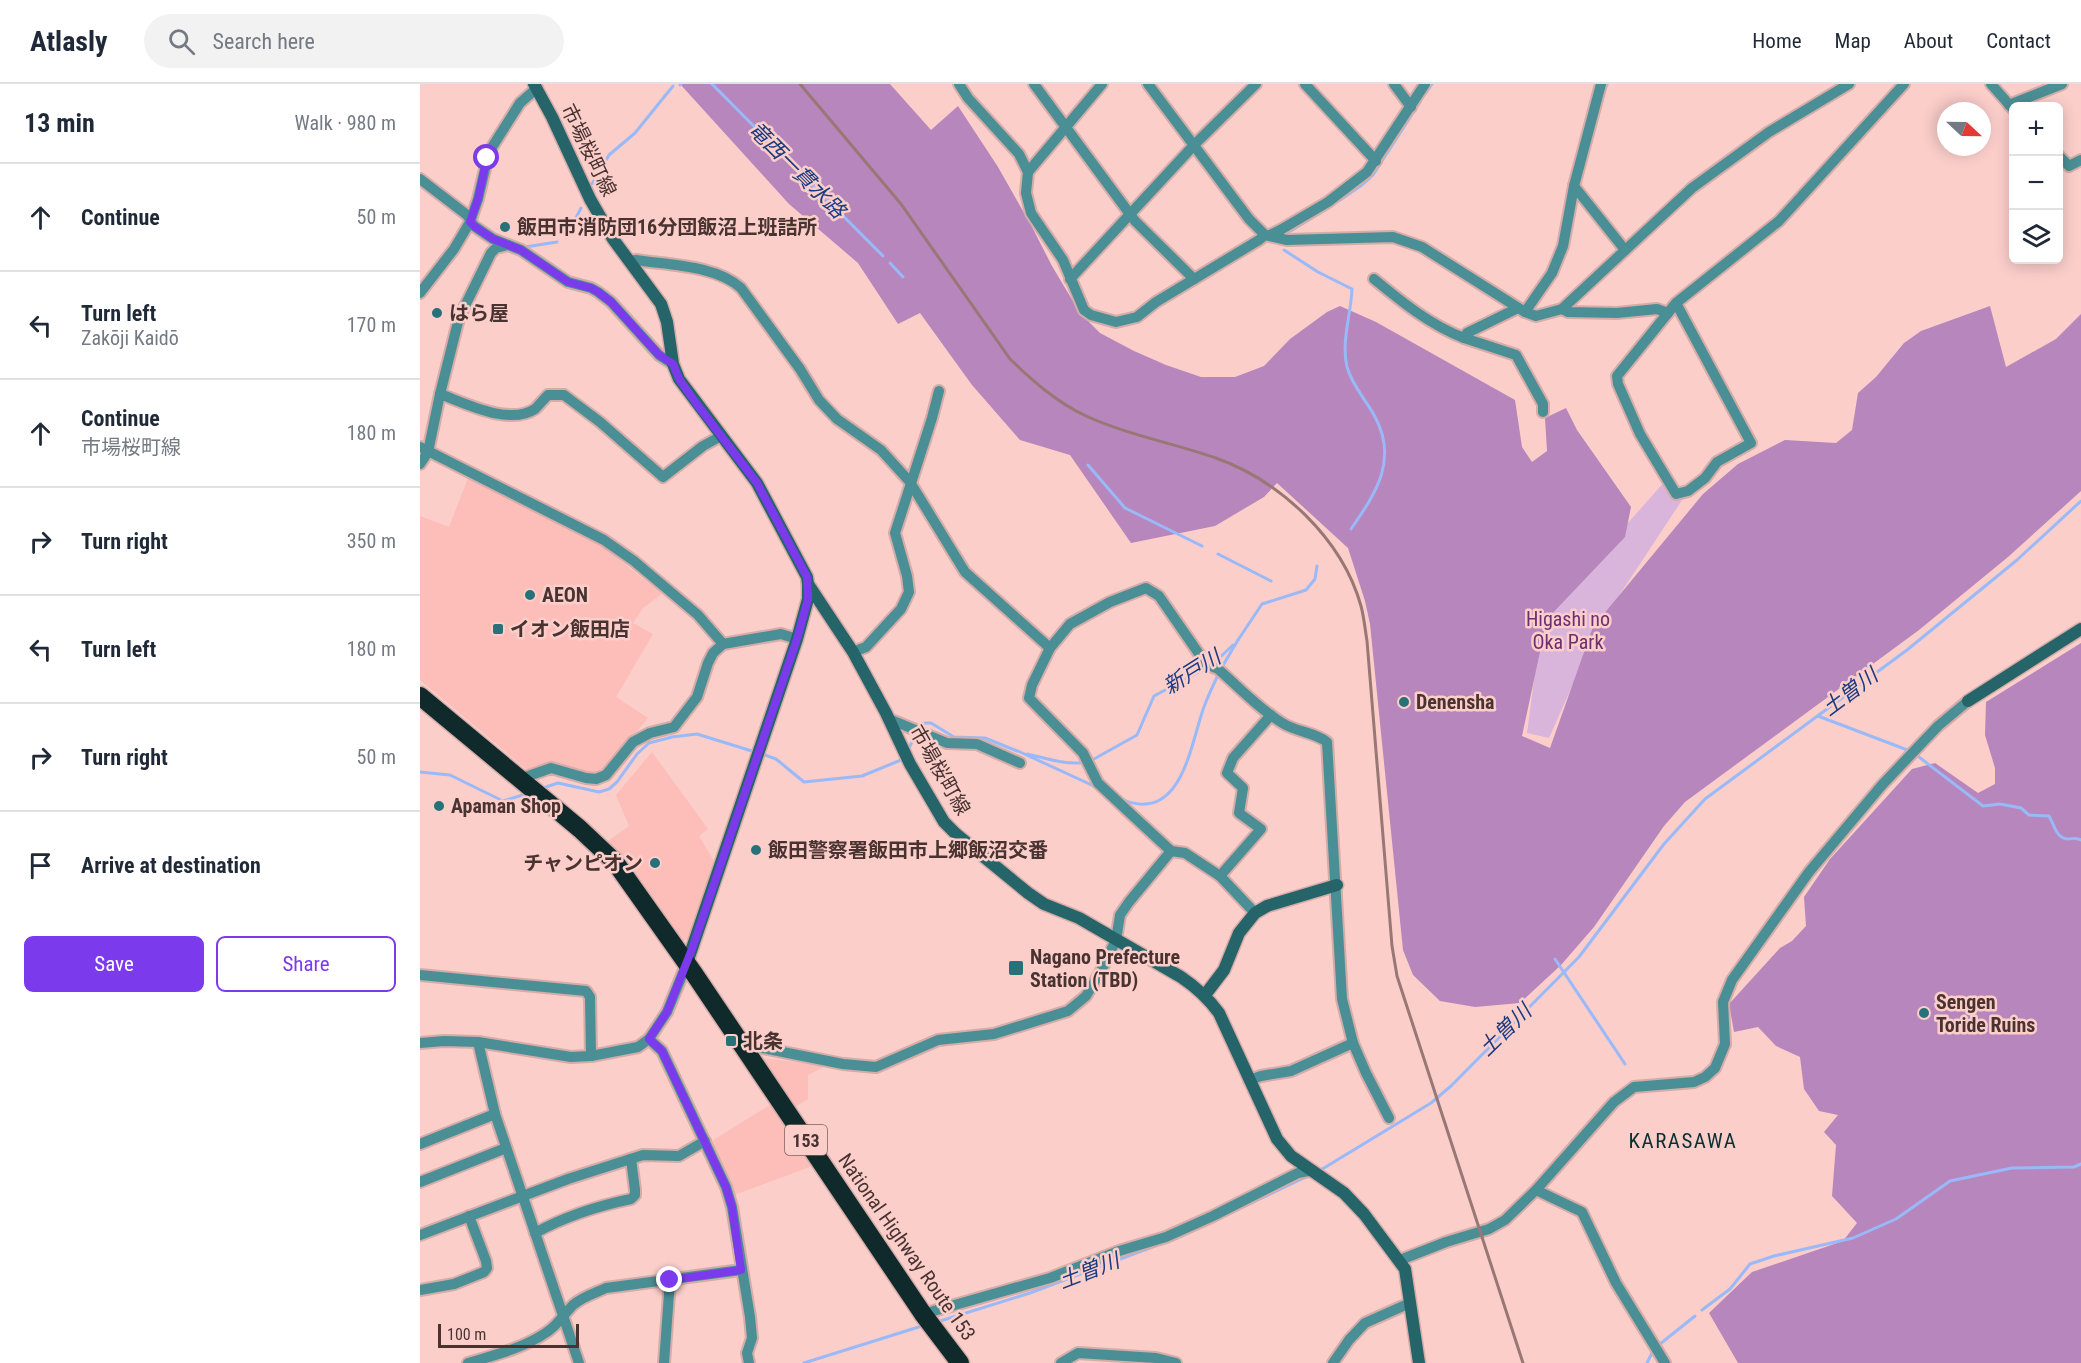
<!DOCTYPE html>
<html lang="en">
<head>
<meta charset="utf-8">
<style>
  :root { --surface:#fff; --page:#f2f2f3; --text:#1f2937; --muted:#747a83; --line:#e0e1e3; --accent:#7c3aed }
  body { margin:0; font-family:"Roboto Condensed","Noto Sans JP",sans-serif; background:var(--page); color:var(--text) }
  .controls { position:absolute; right:18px; top:18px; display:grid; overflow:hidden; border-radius:9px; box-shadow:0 3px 15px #0003 }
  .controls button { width:54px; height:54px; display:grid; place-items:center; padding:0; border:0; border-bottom:2px solid var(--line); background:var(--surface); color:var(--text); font:30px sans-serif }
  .compass { position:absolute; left:1517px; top:18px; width:54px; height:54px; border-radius:50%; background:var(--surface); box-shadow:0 3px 15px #0003; rotate:112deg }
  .scale { position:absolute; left:18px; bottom:15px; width:141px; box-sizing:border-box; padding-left:6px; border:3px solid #493331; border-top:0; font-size:16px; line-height:21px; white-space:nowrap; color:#493331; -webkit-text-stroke:4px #fbceca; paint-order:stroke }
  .stop { position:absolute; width:18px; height:18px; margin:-14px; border:4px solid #7c3aed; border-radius:50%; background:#fff }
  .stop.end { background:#7c3aed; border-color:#fff; box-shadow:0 2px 6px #0008 }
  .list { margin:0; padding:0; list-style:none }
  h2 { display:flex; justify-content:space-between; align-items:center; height:78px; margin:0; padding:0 24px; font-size:26px }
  h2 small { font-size:20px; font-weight:400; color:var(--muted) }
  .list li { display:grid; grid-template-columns:39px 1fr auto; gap:18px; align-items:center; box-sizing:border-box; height:108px; padding:0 24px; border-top:2px solid var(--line) }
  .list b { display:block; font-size:22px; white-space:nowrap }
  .list p { margin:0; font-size:20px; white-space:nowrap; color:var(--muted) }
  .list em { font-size:20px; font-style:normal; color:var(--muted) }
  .actions { display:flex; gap:12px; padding:18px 24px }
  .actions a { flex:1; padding:14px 0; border:2px solid var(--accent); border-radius:9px; text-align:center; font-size:21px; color:var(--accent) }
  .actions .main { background:var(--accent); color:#fff }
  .icon { flex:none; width:33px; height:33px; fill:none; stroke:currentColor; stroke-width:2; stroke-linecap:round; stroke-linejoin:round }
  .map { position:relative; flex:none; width:1661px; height:1279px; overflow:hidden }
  header { display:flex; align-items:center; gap:36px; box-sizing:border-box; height:84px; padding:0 30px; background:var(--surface); border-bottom:2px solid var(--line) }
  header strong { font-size:28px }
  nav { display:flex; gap:33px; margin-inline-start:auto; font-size:21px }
  .search { width:420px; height:54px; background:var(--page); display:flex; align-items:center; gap:15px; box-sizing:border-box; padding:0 21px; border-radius:33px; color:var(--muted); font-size:22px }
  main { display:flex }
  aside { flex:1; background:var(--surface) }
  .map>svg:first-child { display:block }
</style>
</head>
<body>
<header>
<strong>Atlasly</strong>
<div class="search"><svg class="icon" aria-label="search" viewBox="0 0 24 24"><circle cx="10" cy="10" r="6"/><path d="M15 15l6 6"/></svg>Search here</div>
<nav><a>Home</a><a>Map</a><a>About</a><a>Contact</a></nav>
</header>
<main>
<aside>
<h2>13 min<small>Walk · 980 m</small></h2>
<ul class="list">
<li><svg class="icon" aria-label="ahead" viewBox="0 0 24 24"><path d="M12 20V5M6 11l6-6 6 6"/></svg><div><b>Continue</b></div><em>50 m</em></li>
<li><svg class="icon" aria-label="left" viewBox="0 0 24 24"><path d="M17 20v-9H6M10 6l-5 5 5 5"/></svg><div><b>Turn left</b><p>Zakōji Kaidō</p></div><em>170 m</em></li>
<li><svg class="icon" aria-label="ahead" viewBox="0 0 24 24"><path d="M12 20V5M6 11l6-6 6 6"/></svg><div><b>Continue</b><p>市場桜町線</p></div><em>180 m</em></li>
<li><svg class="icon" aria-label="right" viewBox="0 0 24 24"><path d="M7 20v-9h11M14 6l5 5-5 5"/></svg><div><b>Turn right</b></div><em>350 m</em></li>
<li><svg class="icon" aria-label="left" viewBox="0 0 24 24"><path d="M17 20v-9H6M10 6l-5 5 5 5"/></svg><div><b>Turn left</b></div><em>180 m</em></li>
<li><svg class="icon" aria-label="right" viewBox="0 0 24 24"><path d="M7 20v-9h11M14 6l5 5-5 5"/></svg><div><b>Turn right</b></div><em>50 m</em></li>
<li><svg class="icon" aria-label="arrive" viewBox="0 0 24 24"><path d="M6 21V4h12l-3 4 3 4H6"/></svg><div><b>Arrive at destination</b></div></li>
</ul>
<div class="actions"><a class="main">Save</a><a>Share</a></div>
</aside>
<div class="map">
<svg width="1661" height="1279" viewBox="0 0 1661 1279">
  <rect width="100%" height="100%" fill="#fbceca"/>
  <g fill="#fdbdb8">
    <polygon points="48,394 181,461 242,510 223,524 213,539 233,550 196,613 228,634 188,681 175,692 132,681 106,685 0,596 0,432 29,443"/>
    <polygon points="232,668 288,745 279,752 295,779 271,853 262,858 184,760 209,742 196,711"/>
    <polygon points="336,973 406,982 388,991 388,1015 370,1026"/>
    <polygon points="351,1020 395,1081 314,1111 292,1057"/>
  </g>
  <polygon fill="#d9b5dc" points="1246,396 1255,410 1268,407 1179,542 1129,654 1107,649 1122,536"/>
  <g fill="#b786bc">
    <polygon points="260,0 470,0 511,46 538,22 578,83 612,143 632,182 660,229 680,249 714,267 746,281 781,293 815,293 844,282 870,255 907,228 920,222 956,238 1095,316 1102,363 1112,378 1127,367 1125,334 1146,324 1157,346 1211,423 1205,453 1127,535 1102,652 1130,664 1173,543 1283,410 1318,380 1365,356 1416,359 1432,346 1438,309 1456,293 1484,259 1501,247 1570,222 1586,283 1636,255 1661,230 1661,407 1588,473 1499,546 1265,718 1244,742 1174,843 1141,881 1100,919 1055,923 1020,917 993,891 983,866 950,540 945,517 928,464 857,399 844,413 795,442 711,459 650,371 600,356 552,301 500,229 478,240 438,179 369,120"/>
    <polygon points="1661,559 1661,1279 1318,1279 1289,1229 1332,1188 1423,1157 1437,1139 1412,1112 1416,1061 1404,1048 1418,1031 1399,1027 1384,1005 1380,973 1356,962 1338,943 1314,948 1309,920 1360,864 1372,857 1386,842 1384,813 1410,775 1492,685 1515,679 1558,709 1575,700 1575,684 1565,651 1566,618"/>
  </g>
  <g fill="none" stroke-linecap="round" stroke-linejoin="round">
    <g stroke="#99b9f8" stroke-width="3">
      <polyline points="292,0 463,172"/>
      <polyline points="260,1 261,0"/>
      <polyline points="1187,1 1187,0"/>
      <polyline points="1005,10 1012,0"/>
      <polyline points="172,100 189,71 215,49 253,2"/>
      <polyline points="920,116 942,101 953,91 1000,18"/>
      <polyline points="869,148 908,124"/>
      <polyline points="146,153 161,124"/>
      <polyline points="105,163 137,158"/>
      <path d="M864,166L898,188L932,205C931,231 921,257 927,283C932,301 945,315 954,331C979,375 956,409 931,445"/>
      <polyline points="470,179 483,193"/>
      <polyline points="668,381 705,424 782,462"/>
      <polyline points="798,470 851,497"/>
      <polyline points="818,556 842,520 886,506 895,495 897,482"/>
      <polyline points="794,579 813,561"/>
      <polyline points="802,583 818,556"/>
      <polyline points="1398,632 1490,667"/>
      <polyline points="499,644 505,639 511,639 534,653 565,654 597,667"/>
      <polyline points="488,666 496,650"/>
      <polyline points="598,667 676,703"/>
      <polyline points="342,670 356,675 384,698 442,692 481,676"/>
      <path d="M607,670C626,674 641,680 660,679"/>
      <path d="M1495,670L1563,722L1580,720L1601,724L1609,731L1629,732C1634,740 1636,754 1647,755C1653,755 1655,753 1661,756"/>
      <polyline points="674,675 717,651 734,612 788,583"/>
      <polyline points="0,688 30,691 83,717 109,709"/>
      <polyline points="120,705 138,699 179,708 189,705 197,698 217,670 229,659 252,653 277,650 335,668"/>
      <path d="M701,715C758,740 769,670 781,632C785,617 792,604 799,589"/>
      <polyline points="1135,875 1205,980"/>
      <polyline points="899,1087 1011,1019 1031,1002 1159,873 1244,760 1285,715 1487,566 1597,476 1661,417"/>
      <polyline points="783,1142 890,1091"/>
      <polyline points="1282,1226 1310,1205 1330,1180 1354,1172 1433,1154 1476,1135 1530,1097 1592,1084 1654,1083 1661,1080"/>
      <polyline points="517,1238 610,1209 743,1159"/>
      <polyline points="1240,1260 1275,1232"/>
      <polyline points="384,1279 502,1242"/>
      <polyline points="1227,1279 1232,1269"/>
    </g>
    <g stroke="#d4aca8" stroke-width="14">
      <g id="street">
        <polyline points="539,0 548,14 599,70 608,88 606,109 611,129 643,176 664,226 671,231 696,238 717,233 736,218 839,156 845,151 867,156 973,153 1002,163 1105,228 1116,232 1142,225 1272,104 1349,48 1429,0"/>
        <polyline points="614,0 715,137 774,195"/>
        <polyline points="728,0 829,135 845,151"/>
        <polyline points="885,0 956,77"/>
        <polyline points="974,0 991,23"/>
        <polyline points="1571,0 1593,25"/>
        <polyline points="1589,21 1642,0"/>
        <polyline points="1638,71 1649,82 1661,76"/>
        <polyline points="608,88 682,0"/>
        <polyline points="0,95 47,131 54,142 73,155 101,166 148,198 171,204 178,208 191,218 239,271 253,280"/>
        <polyline points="1154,102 1205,166"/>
        <polyline points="850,151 862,145 908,118 947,88 1005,0"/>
        <path d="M209,177L216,176C248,181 296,181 321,204L380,285L399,316L417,335L461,366L490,398L545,488L630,564"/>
        <polyline points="650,195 775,60 836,0"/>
        <path d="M954,195C982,218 1010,241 1044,254"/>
        <polyline points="0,209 34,165 50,138 58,115 69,68 100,19 117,4"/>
        <polyline points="1256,219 1331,359 1297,378 1285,394 1268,407 1256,410 1220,350 1198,300 1197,292 1256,219 1359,137 1484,0"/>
        <polyline points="1098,224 1047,249 1044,254 1096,271 1123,320 1123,328"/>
        <polyline points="1142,225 1148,228 1197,229 1237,225 1248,229"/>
        <polyline points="1105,228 1132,189 1143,162 1154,102 1181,0"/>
        <path d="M20,310C45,319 89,342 115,325C119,321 124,315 128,311H144L180,338L243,393L283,362L301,352"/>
        <polyline points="0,363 184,456 214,477 278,531 303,560 361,550 377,555"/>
        <polyline points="0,380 8,368 20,310 39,234 71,169 76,164 88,161"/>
        <polyline points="433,568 446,563 481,525 489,508 487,492 475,449 512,334 519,307"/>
        <polyline points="469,635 527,659 557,660 600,679"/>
        <polyline points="100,695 131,684 166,694 176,695 186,691 213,658 230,649 254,643 277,613 288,579 293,569 303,560"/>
        <polyline points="800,792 841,745 819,729 823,704 807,689 813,674 851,631"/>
        <path d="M835,829L800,792L765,769L751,767L711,730L678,699L663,669L609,614L612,601L630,564L650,540L690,518L726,504L739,512L786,580L798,585C819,603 840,626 864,640C878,648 896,649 907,658L922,915L933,959L946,989L969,1034"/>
        <polyline points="0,891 166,907 170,913 171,972"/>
        <polyline points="229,955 242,967 306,1103 312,1123 330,1233 332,1254 327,1269 329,1279"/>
        <polyline points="58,958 75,1030 159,1279"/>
        <polyline points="0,959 24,957 58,958 151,973 171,972 218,963 229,955 247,928 267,879"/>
        <polyline points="322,960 423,980 456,983 518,956 574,950 648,927 666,912 681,887 696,856 700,831 709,818 751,767"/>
        <polyline points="829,996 841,992 871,987 933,959"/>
        <polyline points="0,1060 75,1030"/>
        <polyline points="0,1098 86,1064"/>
        <polyline points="1116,1106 1162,1128 1196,1199 1245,1279"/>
        <path d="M115,1149C146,1132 177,1122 211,1115L215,1111V1106L211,1075"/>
        <polyline points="0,1151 148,1095 223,1071 259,1072 285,1057"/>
        <polyline points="980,1176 1026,1158 1069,1145 1085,1136 1116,1106 1194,1018 1214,1003 1274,998 1285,993 1295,984 1305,960 1303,918 1312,896 1389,788 1462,701 1518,642 1548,617"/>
        <polyline points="0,1206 34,1200 64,1188 67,1184 66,1177 49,1132"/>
        <polyline points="503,1230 630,1194 699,1167 746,1153 793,1132 878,1089 889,1087"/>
        <path d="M48,1279C75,1271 104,1264 127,1248C138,1241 144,1230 153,1221C162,1213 175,1209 186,1204L321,1186"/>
        <polyline points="244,1279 250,1196"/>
        <polyline points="641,1279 658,1269 736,1274 756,1279"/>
        <polyline points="913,1279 929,1256 945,1239 990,1219"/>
      </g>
    </g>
    <g stroke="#d4aca8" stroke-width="15">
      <g id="secondary">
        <path d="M114,0L132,33L170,115L193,155L241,220L247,238L253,280L259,295L337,399L387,493L388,500L433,568L466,629L490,680L524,738L536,750L608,809L624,820L659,834L761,893C776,903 788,914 799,929L857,1055L871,1072L924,1109L944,1130L985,1185L999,1279"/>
        <polyline points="1548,617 1661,545"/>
        <polyline points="267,879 377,555 388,515 388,500"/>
        <polyline points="785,911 804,886 819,849 835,829 847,822 917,801"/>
      </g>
    </g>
    <g stroke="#d4aca8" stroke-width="21">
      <polyline id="highway" points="0,612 160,745 195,778 275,891 503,1230 540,1279"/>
    </g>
    <use href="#street" stroke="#4a8f95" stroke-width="10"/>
    <use href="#secondary" stroke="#256469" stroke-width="12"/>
    <use href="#highway" stroke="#102a2c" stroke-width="18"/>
    <path stroke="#987775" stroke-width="3" d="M380,0L481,120L590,275C613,297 636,318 666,332C708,351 753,359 796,374C860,397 922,454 941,522C944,533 945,545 947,557L972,862L977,892L1103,1279"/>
  </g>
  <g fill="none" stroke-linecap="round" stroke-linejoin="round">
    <polyline stroke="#7c3aed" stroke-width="8" points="67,74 58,115 50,138 54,142 73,155 101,166 148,198 171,204 178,208 191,218 239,271 253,280 259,295 276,319 337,399 387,493 388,515 377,555 272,865 247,928 229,955 242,967 306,1103 312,1123 321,1186 250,1196"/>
  </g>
  <g fill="#277178" stroke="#fbceca" stroke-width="2">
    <circle cx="85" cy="143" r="6"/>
    <circle cx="17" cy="229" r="6"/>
    <circle cx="110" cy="511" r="6"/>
    <rect x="72" y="539" width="12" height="12" rx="3"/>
    <circle cx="984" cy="618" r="6"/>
    <circle cx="19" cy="722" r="6"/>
    <circle cx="336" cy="766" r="6"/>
    <circle cx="235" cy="779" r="6"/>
    <rect x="588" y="876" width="16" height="16" rx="3"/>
    <circle cx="1504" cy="929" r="6"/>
    <rect x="305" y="951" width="12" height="12" rx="3"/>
  </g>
  <g text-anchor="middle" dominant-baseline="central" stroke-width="5" stroke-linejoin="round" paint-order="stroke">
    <rect fill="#fbceca" stroke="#7e625f" stroke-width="1.5" x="365" y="1041" width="42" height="30" rx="4.5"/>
    <g font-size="18" font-weight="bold" fill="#493331">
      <text x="386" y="1056">153</text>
    </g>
    <g font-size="20" fill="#493331" stroke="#fbceca">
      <text transform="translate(169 66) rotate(64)">市場桜町線</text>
      <text transform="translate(520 686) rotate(60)">市場桜町線</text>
      <text transform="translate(487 1163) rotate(55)">National Highway Route 153</text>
    </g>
    <g font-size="20" font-weight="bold" fill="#493331" stroke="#fbceca" text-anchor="start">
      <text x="97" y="143">飯田市消防団16分団飯沼上班詰所</text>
      <text x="29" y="229">はら屋</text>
      <text x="122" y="511">AEON</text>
      <text x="90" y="545">イオン飯田店</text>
      <text x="996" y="618">Denensha</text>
      <text x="31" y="722">Apaman Shop</text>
      <text x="348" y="766">飯田警察署飯田市上郷飯沼交番</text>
      <text x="223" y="779" text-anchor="end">チャンピオン</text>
      <text x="610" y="873">Nagano Prefecture<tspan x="610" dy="23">Station (TBD)</tspan></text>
      <text x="1516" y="918">Sengen<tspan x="1516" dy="23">Toride Ruins</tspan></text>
      <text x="323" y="957">北条</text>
    </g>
    <g font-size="20" fill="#6c2f73" stroke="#fbceca">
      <text x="1148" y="535">Higashi no<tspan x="1148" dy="23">Oka Park</tspan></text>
    </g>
    <g font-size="21" font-style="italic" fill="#1a3a81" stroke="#fbceca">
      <text transform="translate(377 86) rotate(45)">竜西一貫水路</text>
      <text transform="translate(772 588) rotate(-32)">新戸川</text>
      <text transform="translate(1430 608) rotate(-37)">土曽川</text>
      <text transform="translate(1085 946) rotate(-44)">土曽川</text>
      <text transform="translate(669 1187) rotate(-21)">土曽川</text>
    </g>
    <g font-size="21" letter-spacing="1.5" fill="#0b2f32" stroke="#fbceca">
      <text x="1263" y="1057">KARASAWA</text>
    </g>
  </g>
</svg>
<div class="controls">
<button>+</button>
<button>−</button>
<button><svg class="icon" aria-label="layers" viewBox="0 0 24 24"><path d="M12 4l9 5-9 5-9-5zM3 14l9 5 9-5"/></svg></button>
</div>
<svg class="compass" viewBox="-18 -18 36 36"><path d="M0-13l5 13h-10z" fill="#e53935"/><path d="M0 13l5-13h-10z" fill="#747a83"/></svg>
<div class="scale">100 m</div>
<div class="stop" style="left:67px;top:74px"></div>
<div class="stop end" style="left:250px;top:1196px"></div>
</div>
</main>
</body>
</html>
